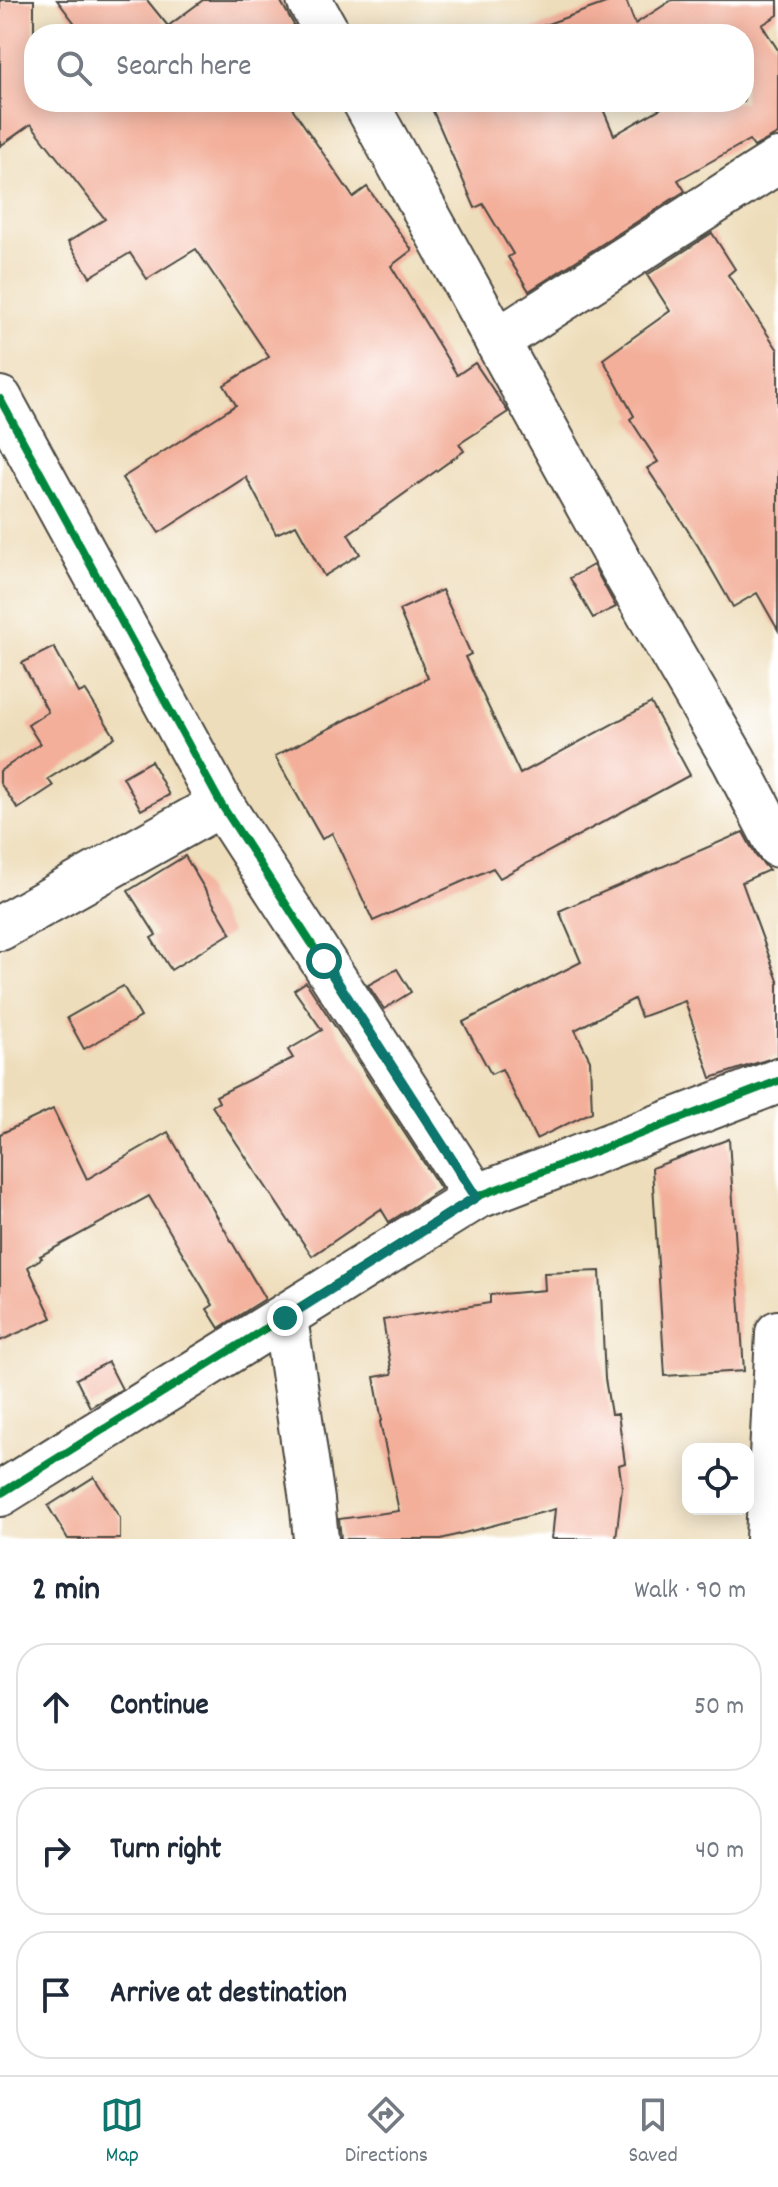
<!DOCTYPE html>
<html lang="en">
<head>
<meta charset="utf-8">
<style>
  :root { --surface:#fff; --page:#f2f2f3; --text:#1f2937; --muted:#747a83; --line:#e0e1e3; --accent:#0f766e }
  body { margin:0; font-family:Dekko,sans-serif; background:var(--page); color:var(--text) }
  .controls { position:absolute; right:24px; bottom:24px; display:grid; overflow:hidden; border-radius:16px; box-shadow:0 4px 20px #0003 }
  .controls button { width:72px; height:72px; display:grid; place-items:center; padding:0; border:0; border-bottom:2px solid var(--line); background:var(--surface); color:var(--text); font:40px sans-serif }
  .stop { position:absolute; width:24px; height:24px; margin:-18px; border:6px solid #0f766e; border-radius:50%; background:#fff }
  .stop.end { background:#0f766e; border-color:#fff; box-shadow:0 2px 8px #0008 }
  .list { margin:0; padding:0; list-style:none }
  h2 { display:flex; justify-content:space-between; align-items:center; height:104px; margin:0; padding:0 32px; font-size:34px }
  h2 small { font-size:26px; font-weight:400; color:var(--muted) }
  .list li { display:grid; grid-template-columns:52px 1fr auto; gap:24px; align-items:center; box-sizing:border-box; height:128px; margin:0 16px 16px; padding:0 16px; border:2px solid var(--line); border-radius:32px }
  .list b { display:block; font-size:30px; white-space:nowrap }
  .list em { font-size:26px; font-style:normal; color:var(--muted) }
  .icon { flex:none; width:44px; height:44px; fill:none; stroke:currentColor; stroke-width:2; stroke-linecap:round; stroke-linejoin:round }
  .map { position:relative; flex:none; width:778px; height:1539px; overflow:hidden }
  .search { position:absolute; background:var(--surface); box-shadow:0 4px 20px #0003; left:24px; right:24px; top:24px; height:88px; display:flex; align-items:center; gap:20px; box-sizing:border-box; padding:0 28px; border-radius:32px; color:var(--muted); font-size:30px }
  .sheet { height:536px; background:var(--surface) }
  nav { display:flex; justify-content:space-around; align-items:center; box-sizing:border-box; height:112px; border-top:2px solid var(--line); background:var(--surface); font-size:22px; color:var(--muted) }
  nav a { display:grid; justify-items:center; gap:4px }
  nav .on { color:var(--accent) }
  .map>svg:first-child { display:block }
</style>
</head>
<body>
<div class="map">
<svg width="778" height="1539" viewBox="0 0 778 1539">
  <rect width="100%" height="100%" fill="#fff"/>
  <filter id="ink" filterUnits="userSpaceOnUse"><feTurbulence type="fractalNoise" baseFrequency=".0125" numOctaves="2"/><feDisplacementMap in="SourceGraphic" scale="16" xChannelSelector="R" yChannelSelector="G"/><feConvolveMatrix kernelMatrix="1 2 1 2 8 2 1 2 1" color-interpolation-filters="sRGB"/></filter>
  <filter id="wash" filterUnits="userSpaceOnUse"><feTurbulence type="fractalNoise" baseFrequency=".006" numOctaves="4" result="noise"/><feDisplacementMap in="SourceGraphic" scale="32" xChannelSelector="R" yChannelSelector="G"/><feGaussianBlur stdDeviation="1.8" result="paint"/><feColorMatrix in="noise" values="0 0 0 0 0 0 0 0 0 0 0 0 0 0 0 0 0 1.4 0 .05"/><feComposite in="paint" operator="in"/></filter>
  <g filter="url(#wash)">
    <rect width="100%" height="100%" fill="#eeddba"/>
    <g id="blocks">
      <g fill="#f3af9a">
        <polygon points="0,0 34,0 34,102 288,102 353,197 367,187 412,250 391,266 457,375 475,363 508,412 459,444 464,451 348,534 360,554 324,576 296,525 276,534 246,477 159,533 122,478 236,405 224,385 269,357 196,249 147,279 130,253 90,277 68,242 105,219 31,124 0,146"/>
        <polygon points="57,0 147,0 168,26 203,0 280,0 299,34 83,34"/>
        <polygon points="614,0 626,0 635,24 672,0 778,0 778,15 762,25 778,50 778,134 754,147 749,140 678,180 685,191 529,291 508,257 513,254 483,204 475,208 429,102 600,102 614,135 672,102 744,102 744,34 531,34 531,30"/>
        <polygon points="712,233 735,269 728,275 778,350 778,630 757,593 733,607 698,546 647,468 658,462 630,419 634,416 603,359 670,311 647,275"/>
        <polygon points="593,565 616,607 593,618 570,578"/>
        <polygon points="442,590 471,654 465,657 520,774 651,703 690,775 500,878 493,868 373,921 332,833 322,839 275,756 428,678 399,610"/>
        <polygon points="54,647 79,693 85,690 115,737 48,779 53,786 18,809 0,783 0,771 40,744 28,725 48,712 22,663"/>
        <polygon points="151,761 169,795 141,810 123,777"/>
        <polygon points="743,832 756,856 769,870 742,882 778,981 778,1056 711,1078 685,1001 641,1017 634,999 575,1030 590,1060 592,1112 536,1139 502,1069 491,1074 463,1022 581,962 559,911"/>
        <polygon points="185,856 231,933 171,970 151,938 156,935 128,891"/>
        <polygon points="397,969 411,992 384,1009 368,985"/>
        <polygon points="306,982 441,1189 389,1222 381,1209 312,1256 212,1106 219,1102 216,1096 293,1058 288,1050 322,1030 294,990"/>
        <polygon points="123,986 141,1017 84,1049 67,1018"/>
        <polygon points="53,1109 87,1179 168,1132 265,1299 219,1328 207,1309 213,1305 149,1196 40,1256 42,1258 28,1267 52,1318 0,1341 0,1134"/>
        <polygon points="729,1139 744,1371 665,1376 652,1168"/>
        <polygon points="600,1271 605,1379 611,1414 618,1414 625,1463 619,1465 622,1487 616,1539 552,1539 555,1509 441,1539 341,1539 339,1519 399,1511 380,1422 382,1421 374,1377 392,1374 383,1320 490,1303 490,1295 545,1290 544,1273"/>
        <polygon points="108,1362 122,1389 90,1407 76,1379"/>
        <polygon points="94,1477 120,1518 120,1539 68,1539 48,1506"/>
      </g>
    </g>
  </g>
  <g filter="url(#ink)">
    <use href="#blocks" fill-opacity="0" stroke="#484640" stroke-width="2"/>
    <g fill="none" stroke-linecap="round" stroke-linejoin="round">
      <g stroke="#484640" stroke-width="48">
        <g id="minor">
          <polyline points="309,0 328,34"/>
          <polyline points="365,102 627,576 734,760 778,845"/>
          <polyline points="497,341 778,161"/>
          <polyline points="0,399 221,804 476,1197"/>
          <polyline points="0,928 221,804"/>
          <polyline points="285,1318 312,1500 316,1539"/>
          <polyline points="0,1494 476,1197 778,1081"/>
          <polyline points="768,1539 778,1333"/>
        </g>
      </g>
      <use href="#minor" stroke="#fff" stroke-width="44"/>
      <g stroke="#fff" stroke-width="13">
        <g id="cycleway">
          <polyline points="0,399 221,804 476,1197"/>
          <polyline points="0,1494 476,1197 778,1081"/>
        </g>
      </g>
      <use href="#cycleway" stroke="#00873e" stroke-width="8"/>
    </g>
  </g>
  <g fill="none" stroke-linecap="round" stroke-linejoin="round" filter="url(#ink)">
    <polyline stroke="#0f766e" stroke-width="10" points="285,1318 476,1197 324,961"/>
  </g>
</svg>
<div class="controls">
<button><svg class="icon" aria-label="locate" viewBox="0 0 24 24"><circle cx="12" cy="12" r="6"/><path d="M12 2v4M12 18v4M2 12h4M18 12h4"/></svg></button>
</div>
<div class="stop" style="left:324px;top:961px"></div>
<div class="stop end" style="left:285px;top:1318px"></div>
<div class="search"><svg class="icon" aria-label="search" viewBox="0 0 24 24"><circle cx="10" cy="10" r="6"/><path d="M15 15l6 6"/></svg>Search here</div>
</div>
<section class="sheet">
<h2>2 min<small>Walk · 90 m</small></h2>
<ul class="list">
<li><svg class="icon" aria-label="ahead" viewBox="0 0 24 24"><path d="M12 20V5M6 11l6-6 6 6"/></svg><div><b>Continue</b></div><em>50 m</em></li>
<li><svg class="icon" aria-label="right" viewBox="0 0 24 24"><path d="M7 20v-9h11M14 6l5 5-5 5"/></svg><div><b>Turn right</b></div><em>40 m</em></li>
<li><svg class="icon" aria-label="arrive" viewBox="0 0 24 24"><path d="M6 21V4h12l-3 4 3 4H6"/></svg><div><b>Arrive at destination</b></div></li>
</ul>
</section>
<nav>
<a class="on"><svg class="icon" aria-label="map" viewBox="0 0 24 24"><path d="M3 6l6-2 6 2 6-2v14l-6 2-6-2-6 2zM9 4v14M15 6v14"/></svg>Map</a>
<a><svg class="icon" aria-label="directions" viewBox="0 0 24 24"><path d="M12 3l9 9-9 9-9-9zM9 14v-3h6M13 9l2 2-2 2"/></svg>Directions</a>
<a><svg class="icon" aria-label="saved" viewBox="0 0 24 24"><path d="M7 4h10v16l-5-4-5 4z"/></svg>Saved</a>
</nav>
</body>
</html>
